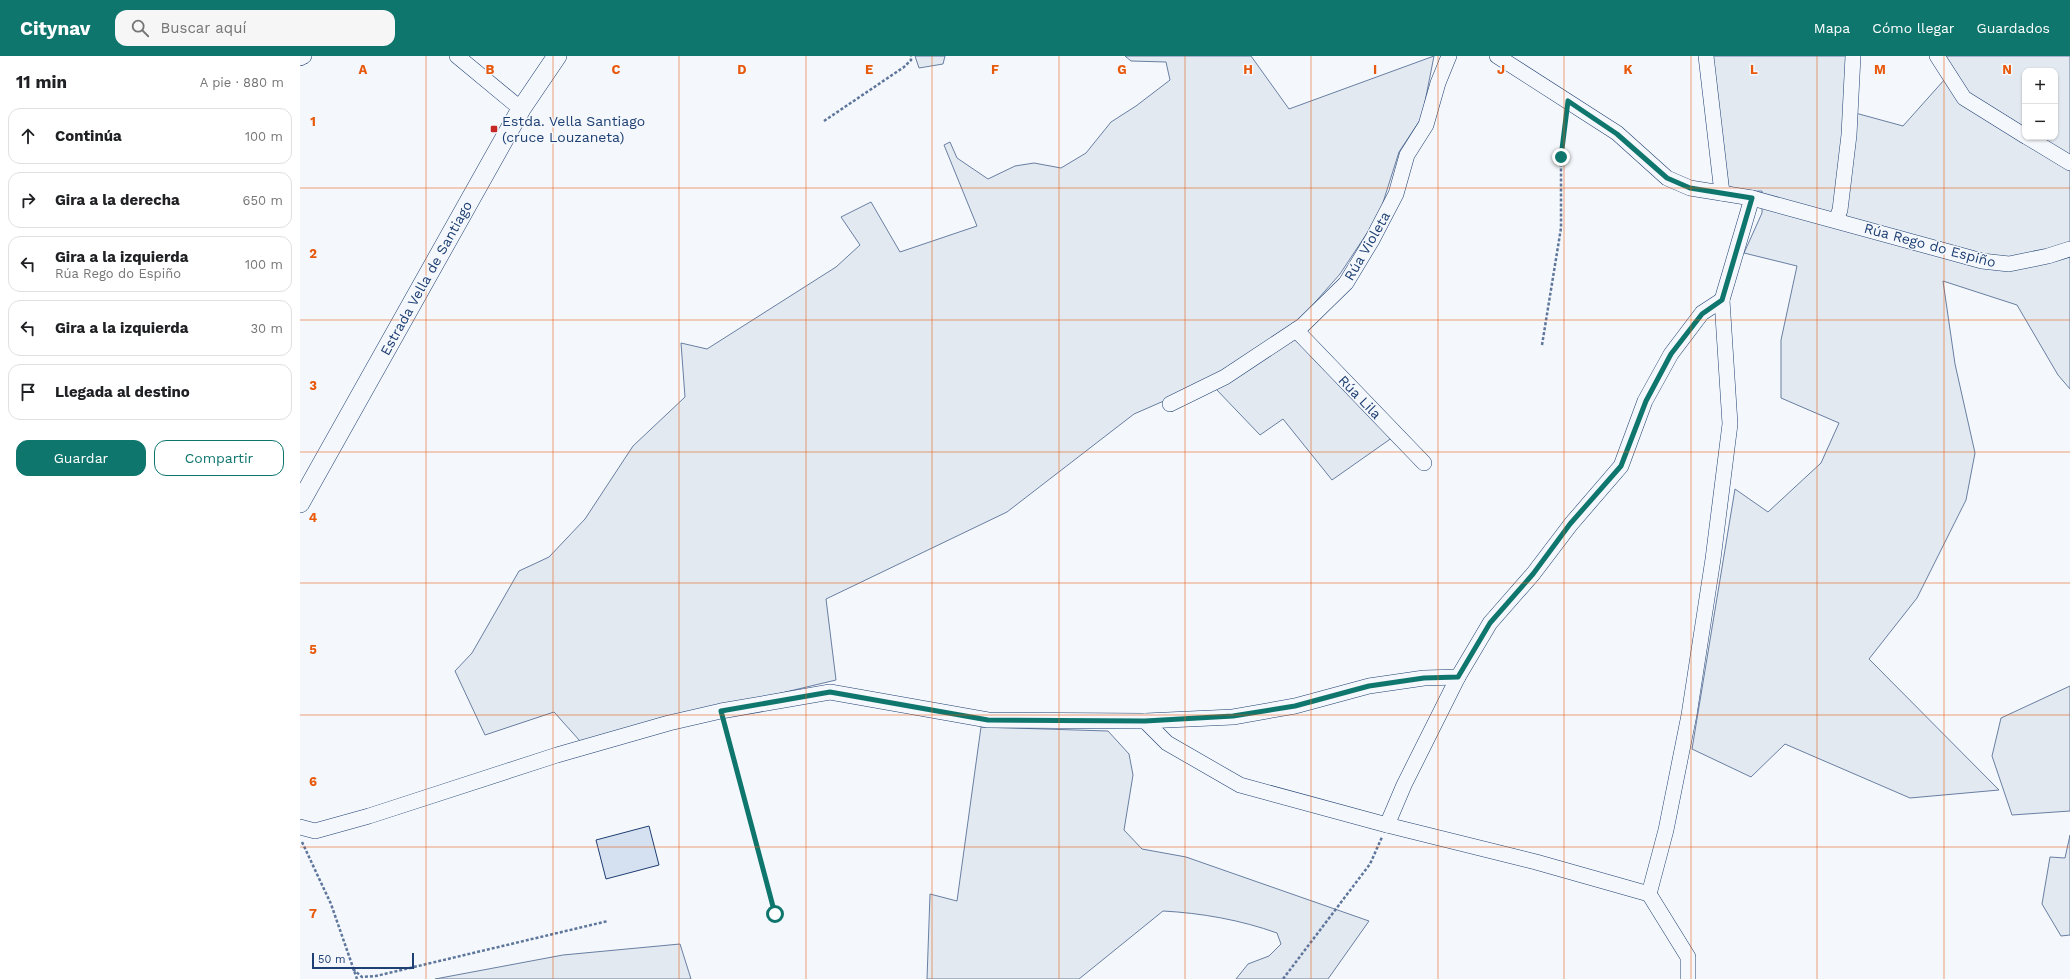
<!DOCTYPE html>
<html lang="es">
<head>
<meta charset="utf-8">
<style>
  :root { --surface:#fff; --page:#f6f6f6; --text:#202124; --muted:#757577; --line:#e0e0e0; --accent:#0f766e }
  body { margin:0; font-family:"Work Sans",sans-serif; background:var(--page); color:var(--text) }
  .controls { position:absolute; right:12px; top:12px; display:grid; overflow:hidden; border-radius:8px; box-shadow:0 1px 3px #0004 }
  .controls button { width:36px; height:36px; display:grid; place-items:center; padding:0; border:0; border-bottom:1px solid var(--line); background:var(--surface); color:var(--text); font:20px sans-serif }
  .scale { position:absolute; left:12px; bottom:10px; width:102px; box-sizing:border-box; padding-left:4px; border:2px solid #1d3f73; border-top:0; font-size:11px; line-height:14px; white-space:nowrap; color:#1d3f73; -webkit-text-stroke:3px #f4f7fb; paint-order:stroke }
  .stop { position:absolute; width:12px; height:12px; margin:-9px; border:3px solid #0f766e; border-radius:50%; background:#fff }
  .stop.end { background:#0f766e; border-color:#fff; box-shadow:0 1px 4px #0008 }
  .list { margin:0; padding:0; list-style:none }
  h2 { display:flex; justify-content:space-between; align-items:center; height:52px; margin:0; padding:0 16px; font-size:17px }
  h2 small { font-size:13px; font-weight:400; color:var(--muted) }
  .list li { display:grid; grid-template-columns:26px 1fr auto; gap:12px; align-items:center; box-sizing:border-box; height:56px; margin:0 8px 8px; padding:0 8px; border:1px solid var(--line); border-radius:12px }
  .list b { display:block; font-size:15px; white-space:nowrap }
  .list p { margin:0; font-size:13px; white-space:nowrap; color:var(--muted) }
  .list em { font-size:13px; font-style:normal; color:var(--muted) }
  .actions { display:flex; gap:8px; padding:12px 16px }
  .actions a { flex:1; padding:9px 0; border:1px solid var(--accent); border-radius:12px; text-align:center; font-size:14px; color:var(--accent) }
  .actions .main { background:var(--accent); color:#fff }
  .icon { flex:none; width:22px; height:22px; fill:none; stroke:currentColor; stroke-width:2; stroke-linecap:round; stroke-linejoin:round }
  .map { position:relative; flex:none; width:1770px; height:923px; overflow:hidden }
  header { display:flex; align-items:center; gap:24px; box-sizing:border-box; height:56px; padding:0 20px; background:var(--accent); color:#fff }
  header strong { font-size:19px }
  nav { display:flex; gap:22px; margin-inline-start:auto; font-size:14px }
  .search { width:280px; height:36px; background:var(--page); display:flex; align-items:center; gap:10px; box-sizing:border-box; padding:0 14px; border-radius:12px; color:var(--muted); font-size:15px }
  main { display:flex }
  aside { flex:1; background:var(--surface) }
  .map>svg:first-child { display:block }
</style>
</head>
<body>
<header>
<strong>Citynav</strong>
<div class="search"><svg class="icon" aria-label="search" viewBox="0 0 24 24"><circle cx="10" cy="10" r="6"/><path d="M15 15l6 6"/></svg>Buscar aquí</div>
<nav><a>Mapa</a><a>Cómo llegar</a><a>Guardados</a></nav>
</header>
<main>
<aside>
<h2>11 min<small>A pie · 880 m</small></h2>
<ul class="list">
<li><svg class="icon" aria-label="ahead" viewBox="0 0 24 24"><path d="M12 20V5M6 11l6-6 6 6"/></svg><div><b>Continúa</b></div><em>100 m</em></li>
<li><svg class="icon" aria-label="right" viewBox="0 0 24 24"><path d="M7 20v-9h11M14 6l5 5-5 5"/></svg><div><b>Gira a la derecha</b></div><em>650 m</em></li>
<li><svg class="icon" aria-label="left" viewBox="0 0 24 24"><path d="M17 20v-9H6M10 6l-5 5 5 5"/></svg><div><b>Gira a la izquierda</b><p>Rúa Rego do Espiño</p></div><em>100 m</em></li>
<li><svg class="icon" aria-label="left" viewBox="0 0 24 24"><path d="M17 20v-9H6M10 6l-5 5 5 5"/></svg><div><b>Gira a la izquierda</b></div><em>30 m</em></li>
<li><svg class="icon" aria-label="arrive" viewBox="0 0 24 24"><path d="M6 21V4h12l-3 4 3 4H6"/></svg><div><b>Llegada al destino</b></div></li>
</ul>
<div class="actions"><a class="main">Guardar</a><a>Compartir</a></div>
</aside>
<div class="map">
<svg width="1770" height="923" viewBox="0 0 1770 923">
  <rect width="100%" height="100%" fill="#f4f7fb"/>
  <g fill="#e3e9f0" stroke="#687fa3" fill-rule="evenodd">
    <polygon points="615,0 645,0 643,8 619,12"/>
    <polygon points="825,0 951,0 989,53 1134,0 1122,61 1099,96 1079,159 1040,218 995,269 1096,379 1032,424 983,363 960,379 915,332 882,337 834,358 707,456 526,543 536,624 280,685 254,656 185,679 155,615 172,597 219,515 249,501 285,463 333,390 385,341 381,287 407,293 536,211 560,189 541,161 571,146 600,196 677,170 644,89 650,86 657,102 688,123 715,110 734,107 761,112 786,97 811,66 836,50 870,24 866,6 831,5"/>
    <path d="M1412,0H1549L1548,55L1603,70L1653,14L1645,0H1770V333L1758,319L1717,249L1643,225L1655,308L1675,397L1666,444L1617,542L1569,603L1699,734L1610,742L1485,688L1451,721L1392,693L1435,433L1468,456L1521,407L1539,367L1481,342V284L1497,210L1444,197L1462,157V135L1429,136ZM1725,15H1755V81H1725Z"/>
    <polygon points="1770,630 1770,755 1712,759 1692,700 1701,662"/>
    <path d="M681,671L808,675L829,698L833,719L824,774L842,793L886,801L1069,865L1028,923H936L948,908L969,900L981,888L977,877C941,864 901,857 863,855L779,923H627L630,838L657,845Z"/>
    <polygon points="1770,779 1770,879 1761,880 1742,848 1750,801 1765,802"/>
    <polygon points="380,888 391,923 135,923 263,899"/>
  </g>
  <polygon fill="#d5e0f0" stroke="#1d3f73" points="349,770 359,809 306,823 296,784"/>
  <g fill="none" stroke-linecap="round" stroke-linejoin="round">
    <g stroke="#1d3f73" stroke-width="16">
      <g id="minor">
        <polyline points="157,0 221,53"/>
        <polyline points="1197,0 1317,77 1367,122 1390,132 1452,142 1682,205 1709,208 1748,200 1770,193"/>
        <polyline points="1406,0 1422,137"/>
        <polyline points="1637,0 1664,42 1725,80"/>
        <polyline points="0,2 4,0"/>
        <polyline points="1727,81 1770,107"/>
        <polyline points="1536,164 1540,154 1549,79 1553,0"/>
        <polyline points="996,274 1124,407"/>
        <polyline points="870,348 925,321 1002,270 1046,227 1072,184 1096,138 1107,99 1126,69 1138,27 1149,0"/>
        <polyline points="845,665 867,687 940,729 1087,769 1236,806 1349,838 1388,901 1388,923"/>
        <polyline points="1087,769 1104,729 1158,621 1190,567 1233,518 1271,468 1321,410 1345,345 1371,298 1402,257 1422,244"/>
        <polyline points="0,771 15,775 69,760 257,699 369,667 421,655 530,636 688,664 845,665 933,661 995,650 1069,630 1124,622 1158,621"/>
        <polyline points="1349,838 1366,774 1389,659 1413,503 1430,368 1422,244 1452,142"/>
      </g>
    </g>
    <g stroke="#1d3f73" stroke-width="20">
      <polyline id="major" points="0,447 221,53 257,0"/>
    </g>
    <g stroke="#5e769c" stroke-width="2.5" stroke-dasharray="3 2" stroke-linecap="butt">
      <polyline points="524,65 604,11 611,4 611,0"/>
      <polyline points="1242,289 1261,172 1261,101 1266,61"/>
      <polyline points="424,667 475,859"/>
      <polyline points="2,786 31,848 57,923"/>
      <polyline points="53,913 62,921 76,920 308,865"/>
      <polyline points="983,923 1070,808 1082,781"/>
    </g>
    <use href="#minor" stroke="#f4f7fb" stroke-width="15"/>
    <use href="#major" stroke="#f4f7fb" stroke-width="19"/>
  </g>
  <g fill="none" stroke-linecap="round" stroke-linejoin="round">
    <polyline stroke="#0f766e" stroke-width="5" points="475,858 421,655 530,636 688,664 845,665 933,660 995,650 1069,630 1124,622 1158,621 1190,567 1233,518 1270,468 1321,410 1346,345 1371,298 1402,258 1422,244 1452,142 1390,132 1367,122 1317,78 1268,45 1261,101"/>
  </g>
  <path fill="none" stroke="#e8590c" stroke-width="1" stroke-opacity="0.55" d="M126,0V923M253,0V923M379,0V923M506,0V923M632,0V923M759,0V923M885,0V923M1011,0V923M1138,0V923M1264,0V923M1391,0V923M1517,0V923M1644,0V923M0,132H1770M0,264H1770M0,396H1770M0,527H1770M0,659H1770M0,791H1770"/>
  <rect fill="#c62828" stroke="#f4f7fb" stroke-width="1.5" x="190" y="69" width="8" height="8" rx="2"/>
  <g text-anchor="middle" dominant-baseline="central" stroke-width="3" stroke-linejoin="round" paint-order="stroke">
    <g font-size="14" fill="#1d3f73" stroke="#f4f7fb" text-anchor="start">
      <text x="202" y="65">Estda. Vella Santiago<tspan x="202" dy="16">(cruce Louzaneta)</tspan></text>
    </g>
    <g font-size="14" fill="#1d3f73" stroke="#f4f7fb">
      <text transform="translate(1630 189) rotate(15)">Rúa Rego do Espiño</text>
      <text transform="translate(1067 190) rotate(-60)">Rúa Violeta</text>
      <text transform="translate(126 222) rotate(-61)">Estrada Vella de Santiago</text>
      <text transform="translate(1060 341) rotate(46)">Rúa Lila</text>
    </g>
  </g>
  <g font-size="13" text-anchor="middle" font-weight="bold" fill="#e8590c" stroke="#f4f7fb" stroke-width="3" stroke-linejoin="round" paint-order="stroke">
    <text x="63" y="18">A</text>
    <text x="190" y="18">B</text>
    <text x="316" y="18">C</text>
    <text x="442" y="18">D</text>
    <text x="569" y="18">E</text>
    <text x="695" y="18">F</text>
    <text x="822" y="18">G</text>
    <text x="948" y="18">H</text>
    <text x="1075" y="18">I</text>
    <text x="1201" y="18">J</text>
    <text x="1328" y="18">K</text>
    <text x="1454" y="18">L</text>
    <text x="1580" y="18">M</text>
    <text x="1707" y="18">N</text>
    <text x="13" y="70">1</text>
    <text x="13" y="202">2</text>
    <text x="13" y="334">3</text>
    <text x="13" y="466">4</text>
    <text x="13" y="598">5</text>
    <text x="13" y="730">6</text>
    <text x="13" y="862">7</text>
  </g>
</svg>
<div class="controls">
<button>+</button>
<button>−</button>
</div>
<div class="scale">50 m</div>
<div class="stop" style="left:475px;top:858px"></div>
<div class="stop end" style="left:1261px;top:101px"></div>
</div>
</main>
</body>
</html>
